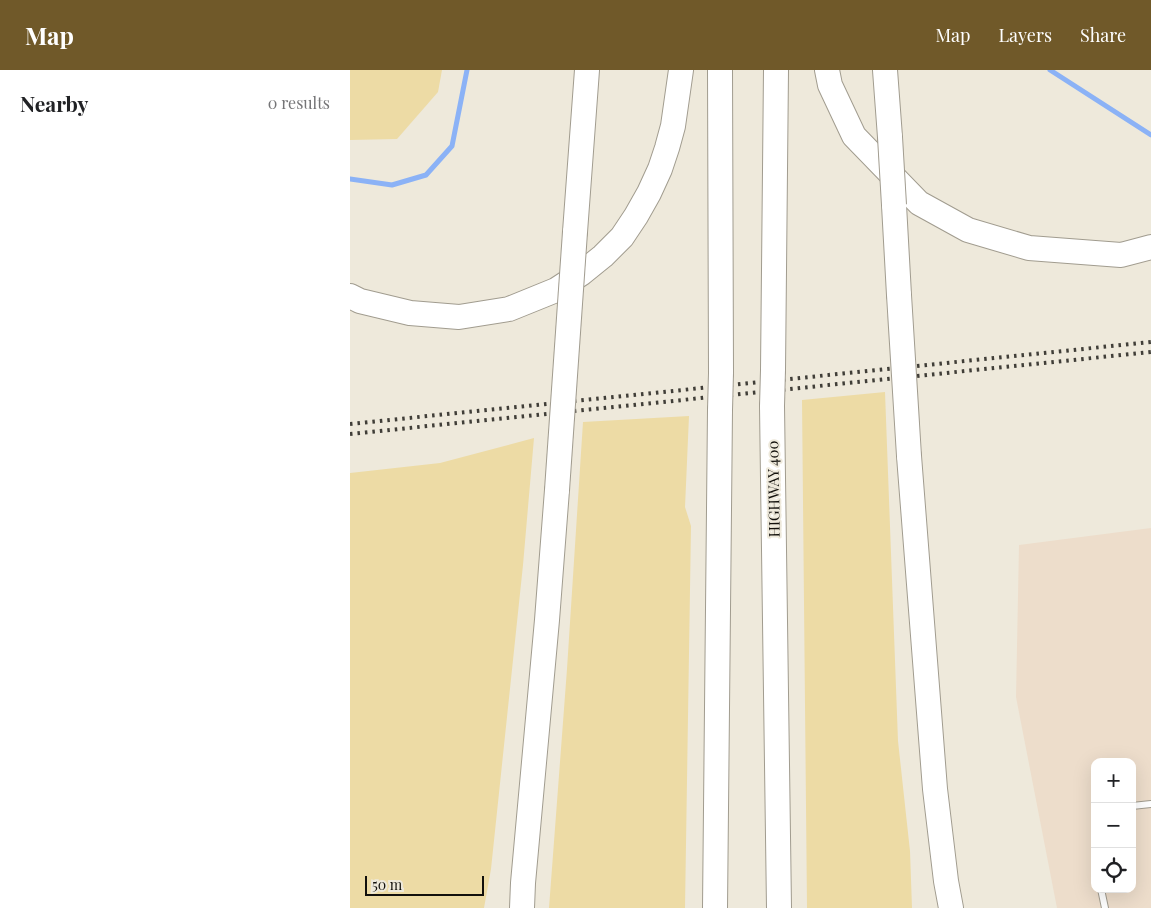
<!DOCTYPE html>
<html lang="en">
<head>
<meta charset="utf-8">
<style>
  :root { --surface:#fff; --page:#f2f2f2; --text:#202124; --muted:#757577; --line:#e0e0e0; --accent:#705929 }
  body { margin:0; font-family:"Playfair Display",serif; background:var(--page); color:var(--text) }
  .controls { position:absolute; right:15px; bottom:15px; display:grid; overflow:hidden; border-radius:10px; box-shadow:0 5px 20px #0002 }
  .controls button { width:45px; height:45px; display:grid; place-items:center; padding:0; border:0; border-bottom:1px solid var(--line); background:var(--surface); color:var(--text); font:25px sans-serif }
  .scale { position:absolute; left:15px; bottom:12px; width:119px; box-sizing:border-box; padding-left:5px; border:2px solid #12100c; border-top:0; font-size:14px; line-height:18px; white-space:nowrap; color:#12100c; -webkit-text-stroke:4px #eee9db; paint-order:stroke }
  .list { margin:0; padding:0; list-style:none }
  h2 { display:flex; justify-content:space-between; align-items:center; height:65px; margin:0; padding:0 20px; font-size:21px }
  h2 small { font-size:16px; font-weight:400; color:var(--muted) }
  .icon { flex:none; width:28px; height:28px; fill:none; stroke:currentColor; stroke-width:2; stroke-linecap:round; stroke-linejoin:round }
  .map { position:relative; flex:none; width:801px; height:838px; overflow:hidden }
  header { display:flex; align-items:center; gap:30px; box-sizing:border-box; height:70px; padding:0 25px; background:var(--accent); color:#fff }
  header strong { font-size:24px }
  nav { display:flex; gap:28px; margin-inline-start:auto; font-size:18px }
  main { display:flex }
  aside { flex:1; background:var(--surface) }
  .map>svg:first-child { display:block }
</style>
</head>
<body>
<header>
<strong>Map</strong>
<nav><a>Map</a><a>Layers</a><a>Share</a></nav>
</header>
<main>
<aside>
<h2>Nearby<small>0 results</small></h2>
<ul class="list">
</ul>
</aside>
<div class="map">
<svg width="801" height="838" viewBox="0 0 801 838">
  <rect width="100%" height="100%" fill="#eee9db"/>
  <path fill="#edddcb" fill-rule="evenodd" d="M801,458V838H707L666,627L669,475ZM745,692H782V819H745Z"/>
  <g fill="#eddba5">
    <polygon points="0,0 92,0 88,22 47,69 0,70"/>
    <polygon points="535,322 548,671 560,781 562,838 457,838 452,330"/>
    <polygon points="339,346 335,437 341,456 335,838 199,838 217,599 233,352"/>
    <polygon points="184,368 173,495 141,799 134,838 0,838 0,403 90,393"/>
  </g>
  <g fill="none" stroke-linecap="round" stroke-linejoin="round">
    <g stroke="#8bb2f6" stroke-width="5">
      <polyline points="700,0 801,65"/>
      <polyline points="0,109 42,115 76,105 102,76 117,0"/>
    </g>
    <g stroke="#a19c8f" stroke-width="8">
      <g id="lane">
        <polyline points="782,736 801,734"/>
        <polyline points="745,789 745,793"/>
        <polyline points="751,819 755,838"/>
      </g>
    </g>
    <g stroke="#a19c8f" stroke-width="26">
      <g id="highway">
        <polyline points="370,0 371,303"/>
        <polyline points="477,0 480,15 504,66 569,133 618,160 679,178 771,185 801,177"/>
        <polyline points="535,0 540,67"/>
        <polyline points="544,135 549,225"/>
        <polyline points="225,162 237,0"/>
        <polyline points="0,226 10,231 60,243 109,247 159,239 206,220 232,203 253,186 272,167 286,146 299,123 310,99 317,78 323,56 331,0"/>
        <polyline points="423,300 426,0"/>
        <polyline points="422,336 429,838"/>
        <polyline points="559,386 585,719 596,811 601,838"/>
        <polyline points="172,838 173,813 197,550 207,420"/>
        <polyline points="365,838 370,340"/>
      </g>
    </g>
    <use href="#lane" stroke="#fff" stroke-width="6"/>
    <use href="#highway" stroke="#fff" stroke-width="24"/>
    <g stroke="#403e38" stroke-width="4" stroke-dasharray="2.5 5" stroke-linecap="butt">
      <polyline points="0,354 801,272"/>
      <polyline points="0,364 801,282"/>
    </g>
    <g stroke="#a19c8f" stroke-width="26" stroke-linecap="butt">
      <g id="highway-bridge">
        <polyline points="540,67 544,135"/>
        <polyline points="549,225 559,386"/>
        <polyline points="422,336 423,300"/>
        <polyline points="370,340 371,303"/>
        <polyline points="207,420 225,162"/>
      </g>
    </g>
    <use href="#highway-bridge" stroke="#fff" stroke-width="24"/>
  </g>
  <g text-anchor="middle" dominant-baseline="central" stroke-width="4" stroke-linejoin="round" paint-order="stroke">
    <g font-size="15" fill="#12100c" stroke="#eee9db">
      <text transform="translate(423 419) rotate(-91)">HIGHWAY 400</text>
    </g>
  </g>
</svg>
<div class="controls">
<button>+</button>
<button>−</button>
<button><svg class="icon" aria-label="locate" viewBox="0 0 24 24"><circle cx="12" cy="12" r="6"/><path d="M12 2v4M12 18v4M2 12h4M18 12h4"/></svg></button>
</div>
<div class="scale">50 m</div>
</div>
</main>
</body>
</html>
